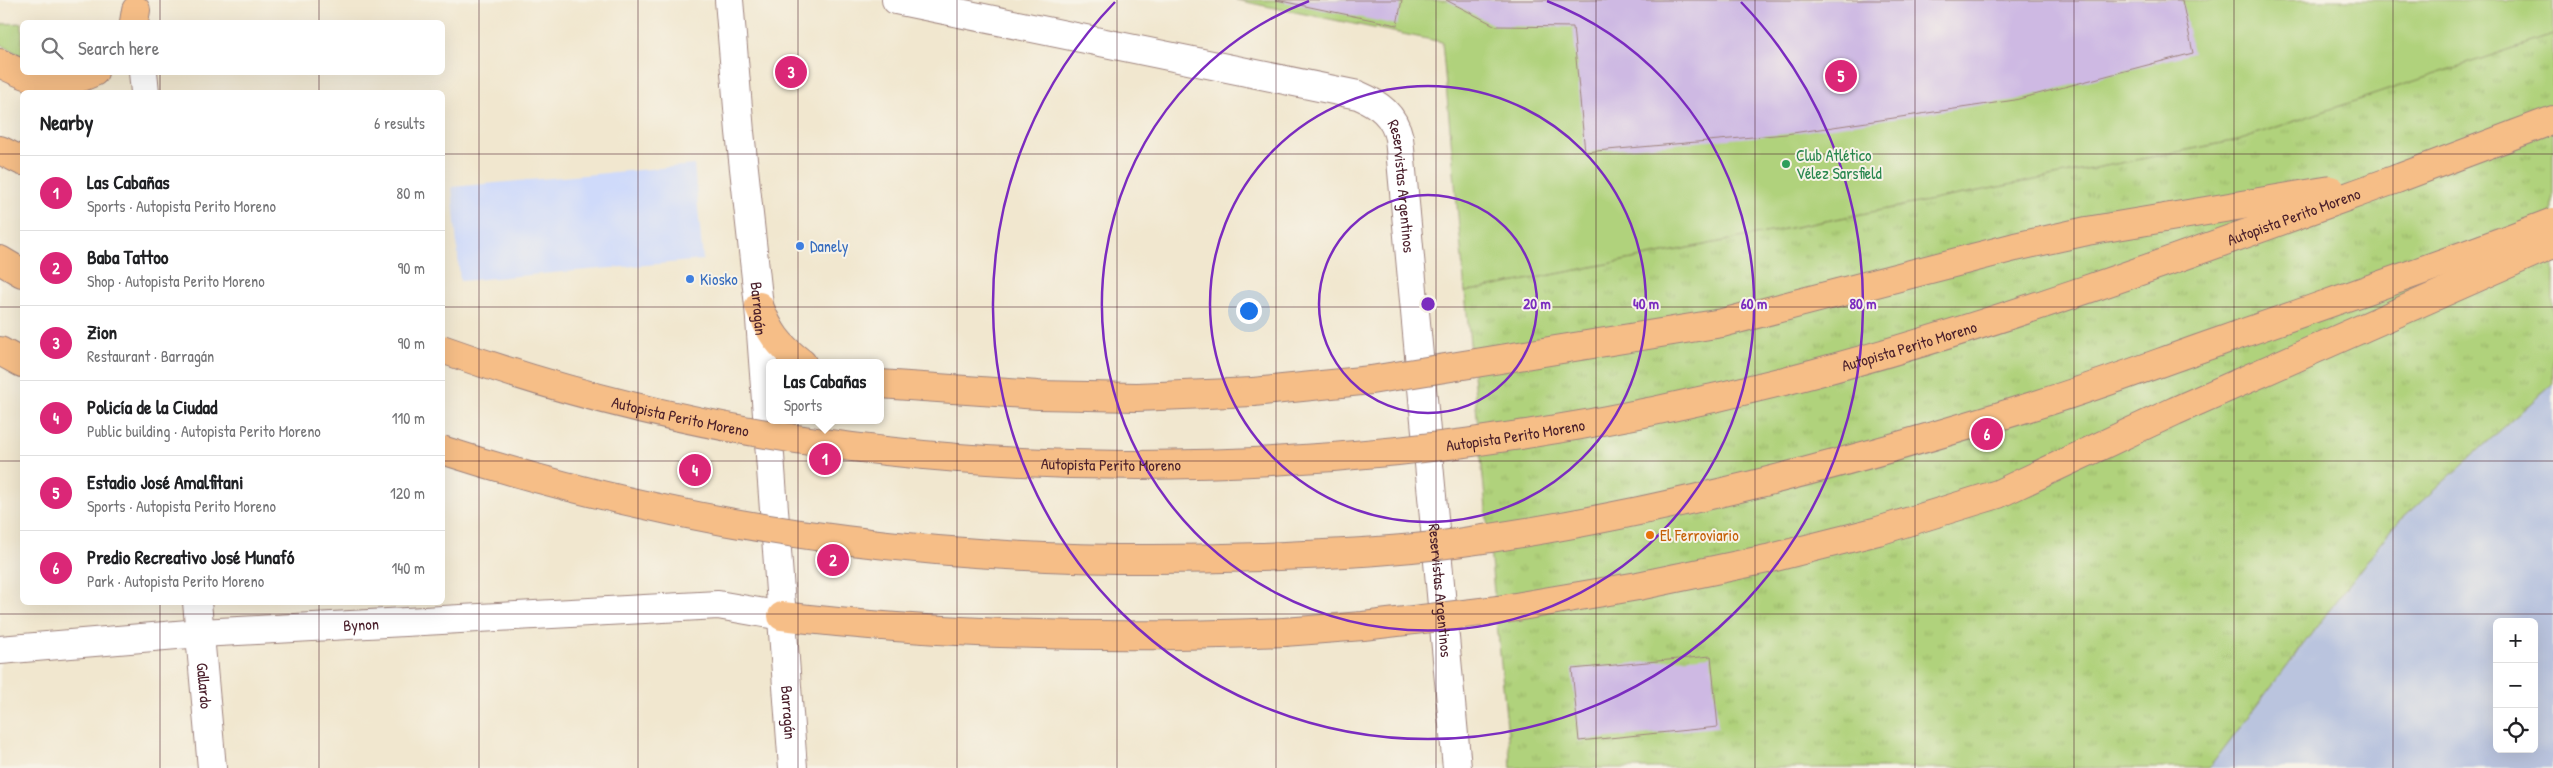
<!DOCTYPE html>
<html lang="en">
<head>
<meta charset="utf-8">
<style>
  :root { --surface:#fff; --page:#f2f2f2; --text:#202124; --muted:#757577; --line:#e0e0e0; --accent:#db2777 }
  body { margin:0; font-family:"Patrick Hand",sans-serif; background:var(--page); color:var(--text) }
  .controls { position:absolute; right:15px; bottom:15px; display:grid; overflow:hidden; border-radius:8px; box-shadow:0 5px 20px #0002 }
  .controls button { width:45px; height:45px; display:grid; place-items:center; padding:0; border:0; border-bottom:1px solid var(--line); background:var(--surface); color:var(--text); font:25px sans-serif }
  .you { position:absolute; left:1248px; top:310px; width:18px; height:18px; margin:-12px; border:4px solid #fff; border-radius:50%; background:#1a73e8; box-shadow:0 0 0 8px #1a73e833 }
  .badge { display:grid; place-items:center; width:32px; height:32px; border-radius:50%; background:var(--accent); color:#fff; font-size:16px; font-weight:700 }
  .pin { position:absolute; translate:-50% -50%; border:2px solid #fff; box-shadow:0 1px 5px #0006 }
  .popup { position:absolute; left:766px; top:359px; width:118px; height:65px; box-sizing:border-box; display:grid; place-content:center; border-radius:8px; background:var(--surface); filter:drop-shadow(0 1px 4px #0005); font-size:16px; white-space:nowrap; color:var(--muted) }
  .popup b { font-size:19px; color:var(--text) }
  .popup::after { content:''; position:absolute; left:50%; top:100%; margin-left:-10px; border:10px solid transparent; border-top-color:var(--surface) }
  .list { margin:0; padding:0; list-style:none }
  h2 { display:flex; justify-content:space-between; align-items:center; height:65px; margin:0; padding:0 20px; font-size:21px }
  h2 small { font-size:16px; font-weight:400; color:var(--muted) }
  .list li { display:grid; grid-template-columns:32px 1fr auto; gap:15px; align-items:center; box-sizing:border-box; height:75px; padding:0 20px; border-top:1px solid var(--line) }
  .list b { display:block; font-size:19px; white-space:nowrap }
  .list p { margin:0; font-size:16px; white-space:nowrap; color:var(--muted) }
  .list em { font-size:16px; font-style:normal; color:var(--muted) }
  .icon { flex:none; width:28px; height:28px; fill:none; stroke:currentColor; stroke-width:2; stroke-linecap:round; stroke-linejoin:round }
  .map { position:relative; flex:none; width:2553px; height:768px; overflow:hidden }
  .search { position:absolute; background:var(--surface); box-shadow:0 5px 20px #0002; left:20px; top:20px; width:425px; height:55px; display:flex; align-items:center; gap:12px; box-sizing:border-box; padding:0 18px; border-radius:8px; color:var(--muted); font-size:19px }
  .panel { position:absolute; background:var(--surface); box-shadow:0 5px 20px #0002; left:20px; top:90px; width:425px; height:515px; border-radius:8px }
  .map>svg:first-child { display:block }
</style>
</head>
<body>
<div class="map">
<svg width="2553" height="768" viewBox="0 0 2553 768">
  <defs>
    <pattern id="park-tufts" width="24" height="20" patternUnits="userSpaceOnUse" patternTransform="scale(1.25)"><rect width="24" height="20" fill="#b0d27b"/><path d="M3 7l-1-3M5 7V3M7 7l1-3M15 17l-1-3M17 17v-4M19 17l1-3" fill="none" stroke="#99b46a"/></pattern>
  </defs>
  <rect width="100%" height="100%" fill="#f7f3e8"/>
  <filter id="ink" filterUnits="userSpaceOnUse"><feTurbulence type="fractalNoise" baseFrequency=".02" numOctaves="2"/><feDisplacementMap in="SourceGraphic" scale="10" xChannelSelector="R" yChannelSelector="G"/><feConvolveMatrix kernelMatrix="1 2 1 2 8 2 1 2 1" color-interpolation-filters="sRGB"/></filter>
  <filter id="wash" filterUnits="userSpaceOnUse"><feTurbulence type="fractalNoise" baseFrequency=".0096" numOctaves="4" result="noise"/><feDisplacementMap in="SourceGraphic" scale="20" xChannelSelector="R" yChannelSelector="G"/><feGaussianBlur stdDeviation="1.12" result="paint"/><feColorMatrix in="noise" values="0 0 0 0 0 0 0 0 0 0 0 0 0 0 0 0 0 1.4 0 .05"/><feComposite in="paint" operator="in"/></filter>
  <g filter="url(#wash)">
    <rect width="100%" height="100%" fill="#f1e7cf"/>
    <polygon fill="#cfdafa" points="694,165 703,260 460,281 452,187"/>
    <path fill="#bac4de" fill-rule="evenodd" d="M2553,383V768H2209L2392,528ZM2497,622H2534V749H2497Z"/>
    <g fill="#b0d27b" stroke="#7d7853">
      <polygon points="1236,0 2553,0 2553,35 2238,140 1465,292 1442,42"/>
      <polygon points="22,23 22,56 0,44 0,24"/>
    </g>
    <polygon fill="url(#park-tufts)" stroke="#7d7853" points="2553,35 2553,383 2392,528 2209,768 1511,768 1465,292 2238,140"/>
    <g id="blocks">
      <g fill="#ceb9e3">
        <polygon points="1276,0 1402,0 1397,25"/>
        <polygon points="1446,0 2182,0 2193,53 2015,100 1786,134 1585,152 1573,27 1496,26"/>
        <polygon points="1711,656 1718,727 1579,741 1572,669"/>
      </g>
    </g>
  </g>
  <g filter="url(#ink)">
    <use href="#blocks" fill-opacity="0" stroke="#9e837d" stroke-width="1"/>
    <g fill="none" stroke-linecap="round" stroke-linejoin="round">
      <g stroke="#9e837d" stroke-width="30">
        <g id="minor">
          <path id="s1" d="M729,0L740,132L759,306L793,768"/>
          <path id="s2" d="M896,0L1358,95C1379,104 1394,115 1399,138L1457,768"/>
          <polyline points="143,72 145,92"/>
          <path id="s3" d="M197,602L212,768"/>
          <path id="s4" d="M0,650L200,633L718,605L782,616"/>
        </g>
      </g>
      <g stroke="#9e837d" stroke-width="30">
        <g id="highway">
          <polyline points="134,22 136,10"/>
          <path d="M0,63C34,81 58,89 94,72"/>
          <polyline points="0,150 22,161"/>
          <polyline points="2399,178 2553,120"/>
          <polyline points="0,260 22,273"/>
          <path d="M759,306C770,333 778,345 802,363"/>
          <polyline points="0,351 22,363"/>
          <polyline points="880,384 1038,395 1137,397 1253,392"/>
          <path d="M782,616C949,636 1117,639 1284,632"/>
        </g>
      </g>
      <use href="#minor" stroke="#fff" stroke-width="28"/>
      <use href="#highway" stroke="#f6be87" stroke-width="28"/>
      <g stroke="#9e837d" stroke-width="30" stroke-linecap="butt">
        <g id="highway-bridge">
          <path id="s5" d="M442,349C882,507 1368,492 1815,373C2013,320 2206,248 2399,178"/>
          <polyline points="1253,392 1371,380 1722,323 2015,247 2087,231 2331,190"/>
          <path d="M442,450C713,537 976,568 1260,557C1325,554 1391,552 1456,543C1653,516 1849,463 2039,404C2101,385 2163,361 2224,340C2334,301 2445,264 2553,222"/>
          <polyline points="1284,632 1363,626 1498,610 1638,586 1767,559 1878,531 1998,494 2175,411 2553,244"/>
        </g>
      </g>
      <use href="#highway-bridge" stroke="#f6be87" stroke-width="28"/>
    </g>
  </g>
  <path fill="none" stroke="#4a1f2b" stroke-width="1" stroke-opacity="0.55" d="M160,0V22M319,0V22M479,0V768M638,0V768M798,0V768M957,0V768M1117,0V768M1276,0V768M1436,0V768M1596,0V768M1755,0V768M1915,0V768M2074,0V768M2234,0V768M2393,0V768M160,72V92M319,72V92M0,154H22M442,154H2553M0,307H22M442,307H2553M0,461H22M442,461H2553M160,602V768M319,602V768M0,614H2553"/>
  <g fill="none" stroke="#7b2cbf" stroke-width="2.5">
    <circle cx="1428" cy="304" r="109"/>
    <circle cx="1428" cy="304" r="218"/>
    <path d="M1547 1A326 326 0 1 1 1309 1"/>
    <path d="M1741 2A435 435 0 1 1 1115 2"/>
  </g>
  <circle fill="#2e9e5b" stroke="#f7f3e8" stroke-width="2" cx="1786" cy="164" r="5"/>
  <g fill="#3f7fe0" stroke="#f7f3e8" stroke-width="2">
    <circle cx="800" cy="246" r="5"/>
    <circle cx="690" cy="279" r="5"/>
  </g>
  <circle fill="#e8710a" stroke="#f7f3e8" stroke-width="2" cx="1650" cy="535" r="5"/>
  <g text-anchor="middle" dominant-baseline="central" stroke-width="4" stroke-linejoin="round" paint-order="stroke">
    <g font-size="16" fill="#27864d" stroke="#f7f3e8" text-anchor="start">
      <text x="1796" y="155">Club Atlético<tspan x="1796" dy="18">Vélez Sarsfield</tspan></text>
    </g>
    <g font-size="16" fill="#4a1f2b" stroke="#f7f3e8">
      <text stroke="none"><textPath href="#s2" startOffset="582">Reservistas Argentinos</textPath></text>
      <text stroke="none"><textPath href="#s5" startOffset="1898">Autopista Perito Moreno</textPath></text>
      <text stroke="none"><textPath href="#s1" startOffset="310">Barragán</textPath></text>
      <text stroke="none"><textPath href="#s5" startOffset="1492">Autopista Perito Moreno</textPath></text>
      <text stroke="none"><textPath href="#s5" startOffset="248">Autopista Perito Moreno</textPath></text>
      <text stroke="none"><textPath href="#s5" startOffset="1088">Autopista Perito Moreno</textPath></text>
      <text stroke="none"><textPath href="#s5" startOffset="682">Autopista Perito Moreno</textPath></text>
      <text stroke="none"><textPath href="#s2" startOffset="988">Reservistas Argentinos</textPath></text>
      <text stroke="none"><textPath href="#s4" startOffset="362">Bynon</textPath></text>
      <text stroke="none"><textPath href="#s3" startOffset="84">Gallardo</textPath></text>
      <text stroke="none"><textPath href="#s1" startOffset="715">Barragán</textPath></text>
    </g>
    <g font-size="16" fill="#366cbe" stroke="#f7f3e8" text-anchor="start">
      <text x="810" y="246">Danely</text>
      <text x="700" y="279">Kiosko</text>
    </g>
    <g font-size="16" fill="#c56008" stroke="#f7f3e8" text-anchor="start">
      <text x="1660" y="535">El Ferroviario</text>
    </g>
  </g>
  <circle cx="1428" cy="304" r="8" fill="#7b2cbf" stroke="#f7f3e8" stroke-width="2.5"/>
  <g font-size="15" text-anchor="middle" font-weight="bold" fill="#7b2cbf" stroke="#f7f3e8" stroke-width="4" stroke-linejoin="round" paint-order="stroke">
    <text x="1537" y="309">20 m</text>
    <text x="1646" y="309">40 m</text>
    <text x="1754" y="309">60 m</text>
    <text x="1863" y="309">80 m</text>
  </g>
</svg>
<div class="controls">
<button>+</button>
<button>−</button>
<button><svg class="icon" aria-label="locate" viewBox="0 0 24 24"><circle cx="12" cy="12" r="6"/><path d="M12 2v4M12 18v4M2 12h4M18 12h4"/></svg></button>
</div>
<div class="you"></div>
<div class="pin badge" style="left:825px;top:459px">1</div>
<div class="popup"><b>Las Cabañas</b>Sports</div>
<div class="pin badge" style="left:833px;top:560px">2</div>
<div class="pin badge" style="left:791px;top:72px">3</div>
<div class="pin badge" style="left:695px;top:470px">4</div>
<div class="pin badge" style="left:1841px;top:76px">5</div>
<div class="pin badge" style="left:1987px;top:434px">6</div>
<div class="search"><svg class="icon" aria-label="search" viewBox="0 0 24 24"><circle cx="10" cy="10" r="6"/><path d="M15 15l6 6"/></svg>Search here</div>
<section class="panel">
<h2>Nearby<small>6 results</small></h2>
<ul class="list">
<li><span class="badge">1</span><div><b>Las Cabañas</b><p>Sports · Autopista Perito Moreno</p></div><em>80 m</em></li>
<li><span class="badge">2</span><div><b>Baba Tattoo</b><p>Shop · Autopista Perito Moreno</p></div><em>90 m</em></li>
<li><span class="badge">3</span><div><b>Zion</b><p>Restaurant · Barragán</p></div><em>90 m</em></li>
<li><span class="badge">4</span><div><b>Policía de la Ciudad</b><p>Public building · Autopista Perito Moreno</p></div><em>110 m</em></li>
<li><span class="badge">5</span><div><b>Estadio José Amalfitani</b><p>Sports · Autopista Perito Moreno</p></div><em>120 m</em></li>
<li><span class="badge">6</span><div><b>Predio Recreativo José Munafó</b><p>Park · Autopista Perito Moreno</p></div><em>140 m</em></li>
</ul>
</section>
</div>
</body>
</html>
